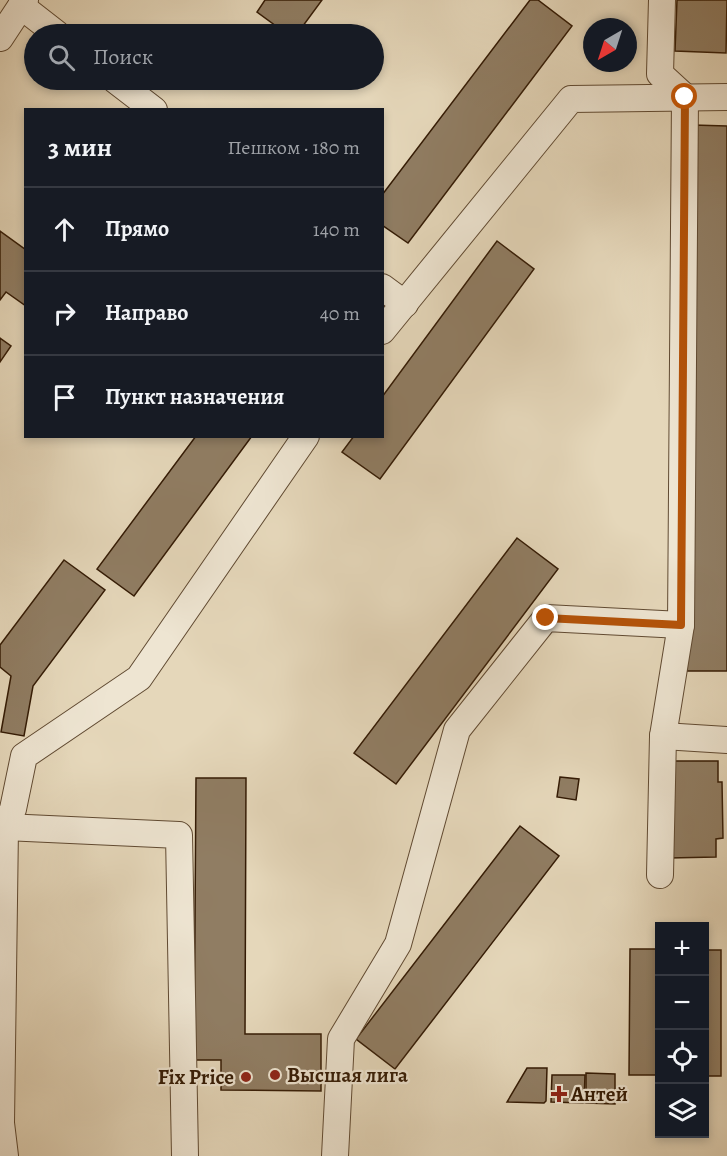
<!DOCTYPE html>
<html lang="ru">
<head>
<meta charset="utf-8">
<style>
  :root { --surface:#171b24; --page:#20242c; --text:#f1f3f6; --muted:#9ea1a6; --line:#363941 }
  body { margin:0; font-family:Alegreya,serif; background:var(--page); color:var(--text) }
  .controls { position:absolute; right:18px; bottom:18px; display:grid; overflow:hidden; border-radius:0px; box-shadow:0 3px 9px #0003 }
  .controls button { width:54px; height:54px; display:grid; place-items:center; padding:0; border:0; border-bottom:2px solid var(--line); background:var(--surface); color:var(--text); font:30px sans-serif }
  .compass { position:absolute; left:583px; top:18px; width:54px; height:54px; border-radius:50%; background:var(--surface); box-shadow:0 3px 9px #0003; rotate:219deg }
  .stop { position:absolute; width:18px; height:18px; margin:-14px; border:4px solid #b45309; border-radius:50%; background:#fff }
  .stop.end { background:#b45309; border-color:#fff; box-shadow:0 2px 6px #0008 }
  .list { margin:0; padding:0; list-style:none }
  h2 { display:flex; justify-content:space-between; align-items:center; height:78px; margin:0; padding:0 24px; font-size:26px }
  h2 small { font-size:20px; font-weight:400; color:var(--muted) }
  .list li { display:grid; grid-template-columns:39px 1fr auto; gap:18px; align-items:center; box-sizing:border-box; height:84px; padding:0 24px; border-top:2px solid var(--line) }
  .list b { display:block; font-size:22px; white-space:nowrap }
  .list em { font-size:20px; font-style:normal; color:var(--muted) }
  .icon { flex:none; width:33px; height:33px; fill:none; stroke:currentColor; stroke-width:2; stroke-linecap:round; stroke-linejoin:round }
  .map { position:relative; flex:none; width:727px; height:1156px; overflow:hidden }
  .search { position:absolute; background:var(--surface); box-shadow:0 3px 9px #0003; left:24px; top:24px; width:360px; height:66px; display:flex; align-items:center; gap:15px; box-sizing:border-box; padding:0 21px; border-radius:33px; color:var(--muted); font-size:22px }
  .panel { position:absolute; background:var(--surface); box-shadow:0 3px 9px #0003; left:24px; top:108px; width:360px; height:330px; border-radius:0px }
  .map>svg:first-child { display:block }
</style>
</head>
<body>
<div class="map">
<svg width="727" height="1156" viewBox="0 0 727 1156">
  <rect width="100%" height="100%" fill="#e5d7ba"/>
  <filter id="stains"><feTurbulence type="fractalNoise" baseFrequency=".00333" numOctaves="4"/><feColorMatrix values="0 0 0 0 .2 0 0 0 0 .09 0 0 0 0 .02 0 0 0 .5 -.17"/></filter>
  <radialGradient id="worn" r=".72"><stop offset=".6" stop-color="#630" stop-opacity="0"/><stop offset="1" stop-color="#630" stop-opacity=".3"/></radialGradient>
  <g fill="#907d63" stroke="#341b05" stroke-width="1.5">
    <polygon points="265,0 322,0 297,34 287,34 257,12"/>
    <polygon points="530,0 538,0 572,26 408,243 382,225 382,195"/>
    <polygon points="677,0 727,0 726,53 675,51"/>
    <polygon points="693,125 727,126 727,671 687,671"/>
    <polygon points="0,231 26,250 26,306 6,292 0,300"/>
    <polygon points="497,241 534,269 380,479 342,452 354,436 382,436 382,397"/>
    <polygon points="0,338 11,346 0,362"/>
    <polygon points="196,436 252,436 134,596 97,569"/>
    <polygon points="517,538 558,569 396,784 354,753"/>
    <polygon points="64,560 105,590 33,686 24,736 1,732 11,676 0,667 0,645"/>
    <polygon points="668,761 718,761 718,782 722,782 723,838 716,839 716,857 669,858"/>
    <polygon points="560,777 579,779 576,800 557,797"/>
    <polygon points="196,778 246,778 245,1034 321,1034 321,1091 221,1090 221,1060 194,1060"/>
    <polygon points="520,826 559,856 395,1069 356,1039"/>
    <polygon points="630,949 660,949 660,1075 629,1075"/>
    <rect x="704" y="950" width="17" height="126"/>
    <polygon points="527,1068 547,1068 546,1101 544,1103 507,1102"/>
    <polygon points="586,1073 615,1074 615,1104 586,1103"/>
    <polygon points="552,1075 585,1075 584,1103 551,1102"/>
  </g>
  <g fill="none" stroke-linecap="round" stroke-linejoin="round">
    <g stroke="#604a32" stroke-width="28">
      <g id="minor">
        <polyline points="21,6 57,34"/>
        <polyline points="0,38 25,0"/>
        <polyline points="115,80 154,110"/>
        <polyline points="382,287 405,304"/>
        <polyline points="382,331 571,99 727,97"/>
        <polyline points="663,736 727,740"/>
        <polyline points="5,827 179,835 185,1156"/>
        <polyline points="660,875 663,736 681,625 685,97 660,74 662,0"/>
        <polyline points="5,1156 1,1123 5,827 13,809 24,756 139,678 306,436"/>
        <polyline points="335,1156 341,1039 398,944 457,730 546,618 681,625"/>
      </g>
    </g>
    <use href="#minor" stroke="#eee5d2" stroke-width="26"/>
  </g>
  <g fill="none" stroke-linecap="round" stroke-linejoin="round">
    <polyline stroke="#b45309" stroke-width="8" points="546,618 681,625 685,97"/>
  </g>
  <g fill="#8f2418" stroke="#eee5d2" stroke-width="2">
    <circle cx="275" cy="1075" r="6"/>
    <circle cx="246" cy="1077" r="6"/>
    <path d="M556 1085h6v6h6v6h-6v6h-6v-6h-6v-6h6z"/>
  </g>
  <g text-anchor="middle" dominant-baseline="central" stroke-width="4.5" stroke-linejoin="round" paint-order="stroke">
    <g font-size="21" font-weight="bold" fill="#341b05" stroke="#eee5d2" text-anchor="start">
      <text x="287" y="1075">Высшая лига</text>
      <text x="234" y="1077" text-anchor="end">Fix Price</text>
      <text x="571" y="1094">Антей</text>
    </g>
  </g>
  <rect width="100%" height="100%" filter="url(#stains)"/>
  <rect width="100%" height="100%" fill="url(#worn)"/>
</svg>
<div class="controls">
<button>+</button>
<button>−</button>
<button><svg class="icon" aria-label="locate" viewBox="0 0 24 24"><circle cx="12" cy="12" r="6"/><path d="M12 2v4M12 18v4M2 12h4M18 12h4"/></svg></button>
<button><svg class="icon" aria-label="layers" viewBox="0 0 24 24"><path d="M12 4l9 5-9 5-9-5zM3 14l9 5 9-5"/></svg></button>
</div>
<svg class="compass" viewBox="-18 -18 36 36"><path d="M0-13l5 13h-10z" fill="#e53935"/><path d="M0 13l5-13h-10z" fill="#9ea1a6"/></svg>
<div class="stop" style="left:685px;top:97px"></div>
<div class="stop end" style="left:546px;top:618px"></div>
<div class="search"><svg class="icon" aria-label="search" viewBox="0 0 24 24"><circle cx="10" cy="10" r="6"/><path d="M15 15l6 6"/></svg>Поиск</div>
<section class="panel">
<h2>3 мин<small>Пешком · 180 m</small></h2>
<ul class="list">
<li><svg class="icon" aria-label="ahead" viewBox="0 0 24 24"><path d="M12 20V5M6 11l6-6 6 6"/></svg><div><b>Прямо</b></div><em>140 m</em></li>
<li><svg class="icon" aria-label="right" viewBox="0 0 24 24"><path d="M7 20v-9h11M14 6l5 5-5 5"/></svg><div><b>Направо</b></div><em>40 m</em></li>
<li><svg class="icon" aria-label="arrive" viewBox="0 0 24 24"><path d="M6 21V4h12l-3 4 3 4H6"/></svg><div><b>Пункт назначения</b></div></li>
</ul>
</section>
</div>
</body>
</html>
